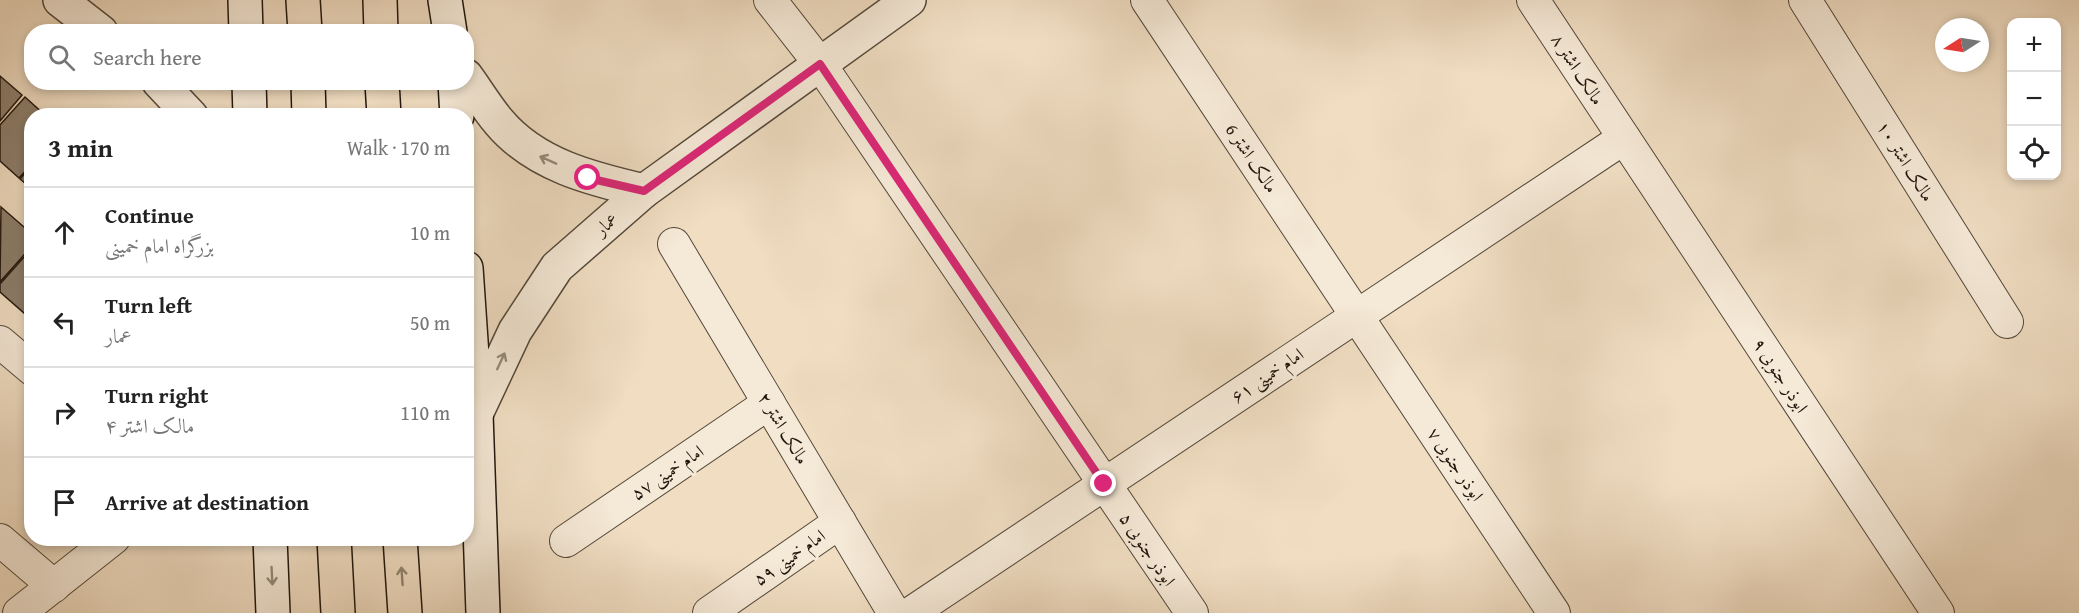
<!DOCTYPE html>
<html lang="en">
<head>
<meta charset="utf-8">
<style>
  :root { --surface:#fff; --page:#f2f2f2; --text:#222; --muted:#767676; --line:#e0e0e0 }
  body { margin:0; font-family:"Gentium Book Plus",Amiri,serif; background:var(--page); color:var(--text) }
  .controls { position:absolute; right:18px; top:18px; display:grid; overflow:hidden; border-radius:12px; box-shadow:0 3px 9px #0003 }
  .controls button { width:54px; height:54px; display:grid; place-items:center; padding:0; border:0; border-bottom:2px solid var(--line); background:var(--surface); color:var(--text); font:30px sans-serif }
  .compass { position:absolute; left:1935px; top:18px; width:54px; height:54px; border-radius:50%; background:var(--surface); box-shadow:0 3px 9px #0003; rotate:258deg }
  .stop { position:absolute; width:18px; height:18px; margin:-14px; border:4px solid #db2777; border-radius:50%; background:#fff }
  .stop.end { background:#db2777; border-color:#fff; box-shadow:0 2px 6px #0008 }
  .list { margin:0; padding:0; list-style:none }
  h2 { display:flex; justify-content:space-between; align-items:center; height:78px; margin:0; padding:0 24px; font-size:26px }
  h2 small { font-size:20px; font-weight:400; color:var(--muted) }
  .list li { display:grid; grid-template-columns:39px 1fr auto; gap:18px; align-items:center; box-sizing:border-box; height:90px; padding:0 24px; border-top:2px solid var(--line) }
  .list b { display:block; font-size:22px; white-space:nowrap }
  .list p { margin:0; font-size:20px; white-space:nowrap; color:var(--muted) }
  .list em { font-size:20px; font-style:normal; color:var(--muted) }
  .icon { flex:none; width:33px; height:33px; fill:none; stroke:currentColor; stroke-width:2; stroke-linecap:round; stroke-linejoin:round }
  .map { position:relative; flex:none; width:2079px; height:613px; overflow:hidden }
  .search { position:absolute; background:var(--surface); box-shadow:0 3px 9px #0003; left:24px; top:24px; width:450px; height:66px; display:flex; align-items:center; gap:15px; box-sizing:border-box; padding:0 21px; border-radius:24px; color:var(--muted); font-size:22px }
  .panel { position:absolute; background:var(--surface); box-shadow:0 3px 9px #0003; left:24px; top:108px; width:450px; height:438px; border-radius:24px }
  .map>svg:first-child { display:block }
</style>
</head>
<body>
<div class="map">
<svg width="2079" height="613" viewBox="0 0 2079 613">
  <rect width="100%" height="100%" fill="#f0ddc2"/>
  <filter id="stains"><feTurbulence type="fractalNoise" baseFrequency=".00333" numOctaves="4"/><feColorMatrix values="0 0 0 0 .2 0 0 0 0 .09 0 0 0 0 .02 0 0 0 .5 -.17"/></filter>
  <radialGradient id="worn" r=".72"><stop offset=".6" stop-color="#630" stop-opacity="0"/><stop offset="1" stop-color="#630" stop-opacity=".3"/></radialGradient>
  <g fill="#8c7d6b" stroke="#20160d" stroke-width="1.5">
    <polygon points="0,76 22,95 0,121"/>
    <polygon points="25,97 46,116 32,116 32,164 19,178 0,161 0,125"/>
    <polygon points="32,165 32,189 20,179"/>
    <polygon points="1,207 32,234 32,246 0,282"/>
    <polygon points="32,248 32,320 0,292 0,284"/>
  </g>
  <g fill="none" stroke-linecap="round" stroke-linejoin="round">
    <g stroke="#54483a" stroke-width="34">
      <g id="minor">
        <polyline points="770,0 820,64 1192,613"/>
        <polyline points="1147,0 1554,613"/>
        <polyline points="1533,0 1938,613"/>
        <polyline points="1805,0 2007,322"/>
        <polyline points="674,244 894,613"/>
        <polyline points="0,342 32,369"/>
        <polyline points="0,540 54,586"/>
        <polyline points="566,541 769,403"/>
        <polyline points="19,613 114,538"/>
        <polyline points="709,613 840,522"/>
        <polyline points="911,613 1624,138"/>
      </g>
    </g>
    <g stroke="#54483a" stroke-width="36">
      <g id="tertiary">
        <polyline points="60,0 101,32"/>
        <path d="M466,76C477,91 487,108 499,122C535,165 592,179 644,191"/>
        <polyline points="159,82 191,116"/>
        <polyline points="476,414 515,331 557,267 644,191 909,0"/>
      </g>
    </g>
    <g stroke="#20160d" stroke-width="36">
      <g id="secondary">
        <polyline points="245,0 246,32"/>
        <polyline points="445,0 450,32"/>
        <polyline points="249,82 250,116"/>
        <polyline points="455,82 457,116"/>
        <polyline points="466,268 476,414 483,613"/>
        <polyline points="270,538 273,613"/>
      </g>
    </g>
    <g stroke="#20160d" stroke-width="36">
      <g id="trunk">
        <polyline points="303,0 305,32"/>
        <polyline points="380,0 381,32"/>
        <polyline points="308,82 309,116"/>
        <polyline points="382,82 384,116"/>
        <polyline points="334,538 338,613"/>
        <polyline points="400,538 405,613"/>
      </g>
    </g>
    <use href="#minor" stroke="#f5e9d7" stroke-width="32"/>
    <use href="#tertiary" stroke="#f5e9d7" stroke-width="33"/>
    <use href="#secondary" stroke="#f5e9d7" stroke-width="33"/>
    <use href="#trunk" stroke="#f0ddc2" stroke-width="33"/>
  </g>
  <defs><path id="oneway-shaft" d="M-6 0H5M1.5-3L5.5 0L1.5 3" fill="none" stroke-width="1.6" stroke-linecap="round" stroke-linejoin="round" transform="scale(1.5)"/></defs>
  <g stroke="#958a7c">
    <use href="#oneway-shaft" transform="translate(548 160) rotate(-156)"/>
    <use href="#oneway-shaft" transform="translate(501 361) rotate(-65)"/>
    <use href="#oneway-shaft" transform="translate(272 576) rotate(87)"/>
  </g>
  <use stroke="#928371" href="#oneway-shaft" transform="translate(402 576) rotate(-94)"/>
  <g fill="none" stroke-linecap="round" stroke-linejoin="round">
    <polyline stroke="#db2777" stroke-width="8" points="588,178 644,191 820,64 1104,484"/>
  </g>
  <g text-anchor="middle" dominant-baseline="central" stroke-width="6" stroke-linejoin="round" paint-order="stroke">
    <g font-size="18" fill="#20160d" stroke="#f5e9d7">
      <text transform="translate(1578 69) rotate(57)">مالک اشتر ۸</text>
      <text transform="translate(1252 158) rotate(56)">مالک اشتر 6</text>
      <text transform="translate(1906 161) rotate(58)">مالک اشتر ۱۰</text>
      <text transform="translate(606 224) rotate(-41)">عمار</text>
      <text transform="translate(1267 375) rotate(-34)">امام خمینی ۶۱</text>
      <text transform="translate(1781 375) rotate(57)">ابوذر جنوبی ۹</text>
      <text transform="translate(784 428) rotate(59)">مالک اشتر ۲</text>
      <text transform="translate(1456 464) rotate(56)">ابوذر جنوبی ۷</text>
      <text transform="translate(667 472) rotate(-34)">امام خمینی ۵۷</text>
      <text transform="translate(1148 549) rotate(56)">ابوذر جنوبی ۵</text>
      <text transform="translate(789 557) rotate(-35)">امام خمینی ۵۹</text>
    </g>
  </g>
  <rect width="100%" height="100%" filter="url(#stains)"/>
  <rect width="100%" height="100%" fill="url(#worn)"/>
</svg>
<div class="controls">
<button>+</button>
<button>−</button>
<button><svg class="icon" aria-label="locate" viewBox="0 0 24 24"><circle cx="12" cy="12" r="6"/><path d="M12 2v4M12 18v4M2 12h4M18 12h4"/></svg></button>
</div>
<svg class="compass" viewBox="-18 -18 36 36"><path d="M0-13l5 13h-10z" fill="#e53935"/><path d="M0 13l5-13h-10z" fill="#767676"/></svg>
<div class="stop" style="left:588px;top:178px"></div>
<div class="stop end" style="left:1104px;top:484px"></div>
<div class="search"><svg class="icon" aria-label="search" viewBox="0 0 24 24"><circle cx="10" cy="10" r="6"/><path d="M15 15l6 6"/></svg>Search here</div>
<section class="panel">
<h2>3 min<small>Walk · 170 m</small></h2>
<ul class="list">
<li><svg class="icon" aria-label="ahead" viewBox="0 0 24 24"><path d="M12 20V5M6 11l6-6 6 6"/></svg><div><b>Continue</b><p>بزرگراه امام خمینی</p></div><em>10 m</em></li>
<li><svg class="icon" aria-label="left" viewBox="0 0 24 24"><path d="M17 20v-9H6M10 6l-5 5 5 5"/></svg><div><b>Turn left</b><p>عمار</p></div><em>50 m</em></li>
<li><svg class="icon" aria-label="right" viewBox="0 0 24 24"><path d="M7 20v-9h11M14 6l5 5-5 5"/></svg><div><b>Turn right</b><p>مالک اشتر ۴</p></div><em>110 m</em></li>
<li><svg class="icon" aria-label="arrive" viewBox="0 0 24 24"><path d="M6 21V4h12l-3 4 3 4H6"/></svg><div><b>Arrive at destination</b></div></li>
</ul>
</section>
</div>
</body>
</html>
